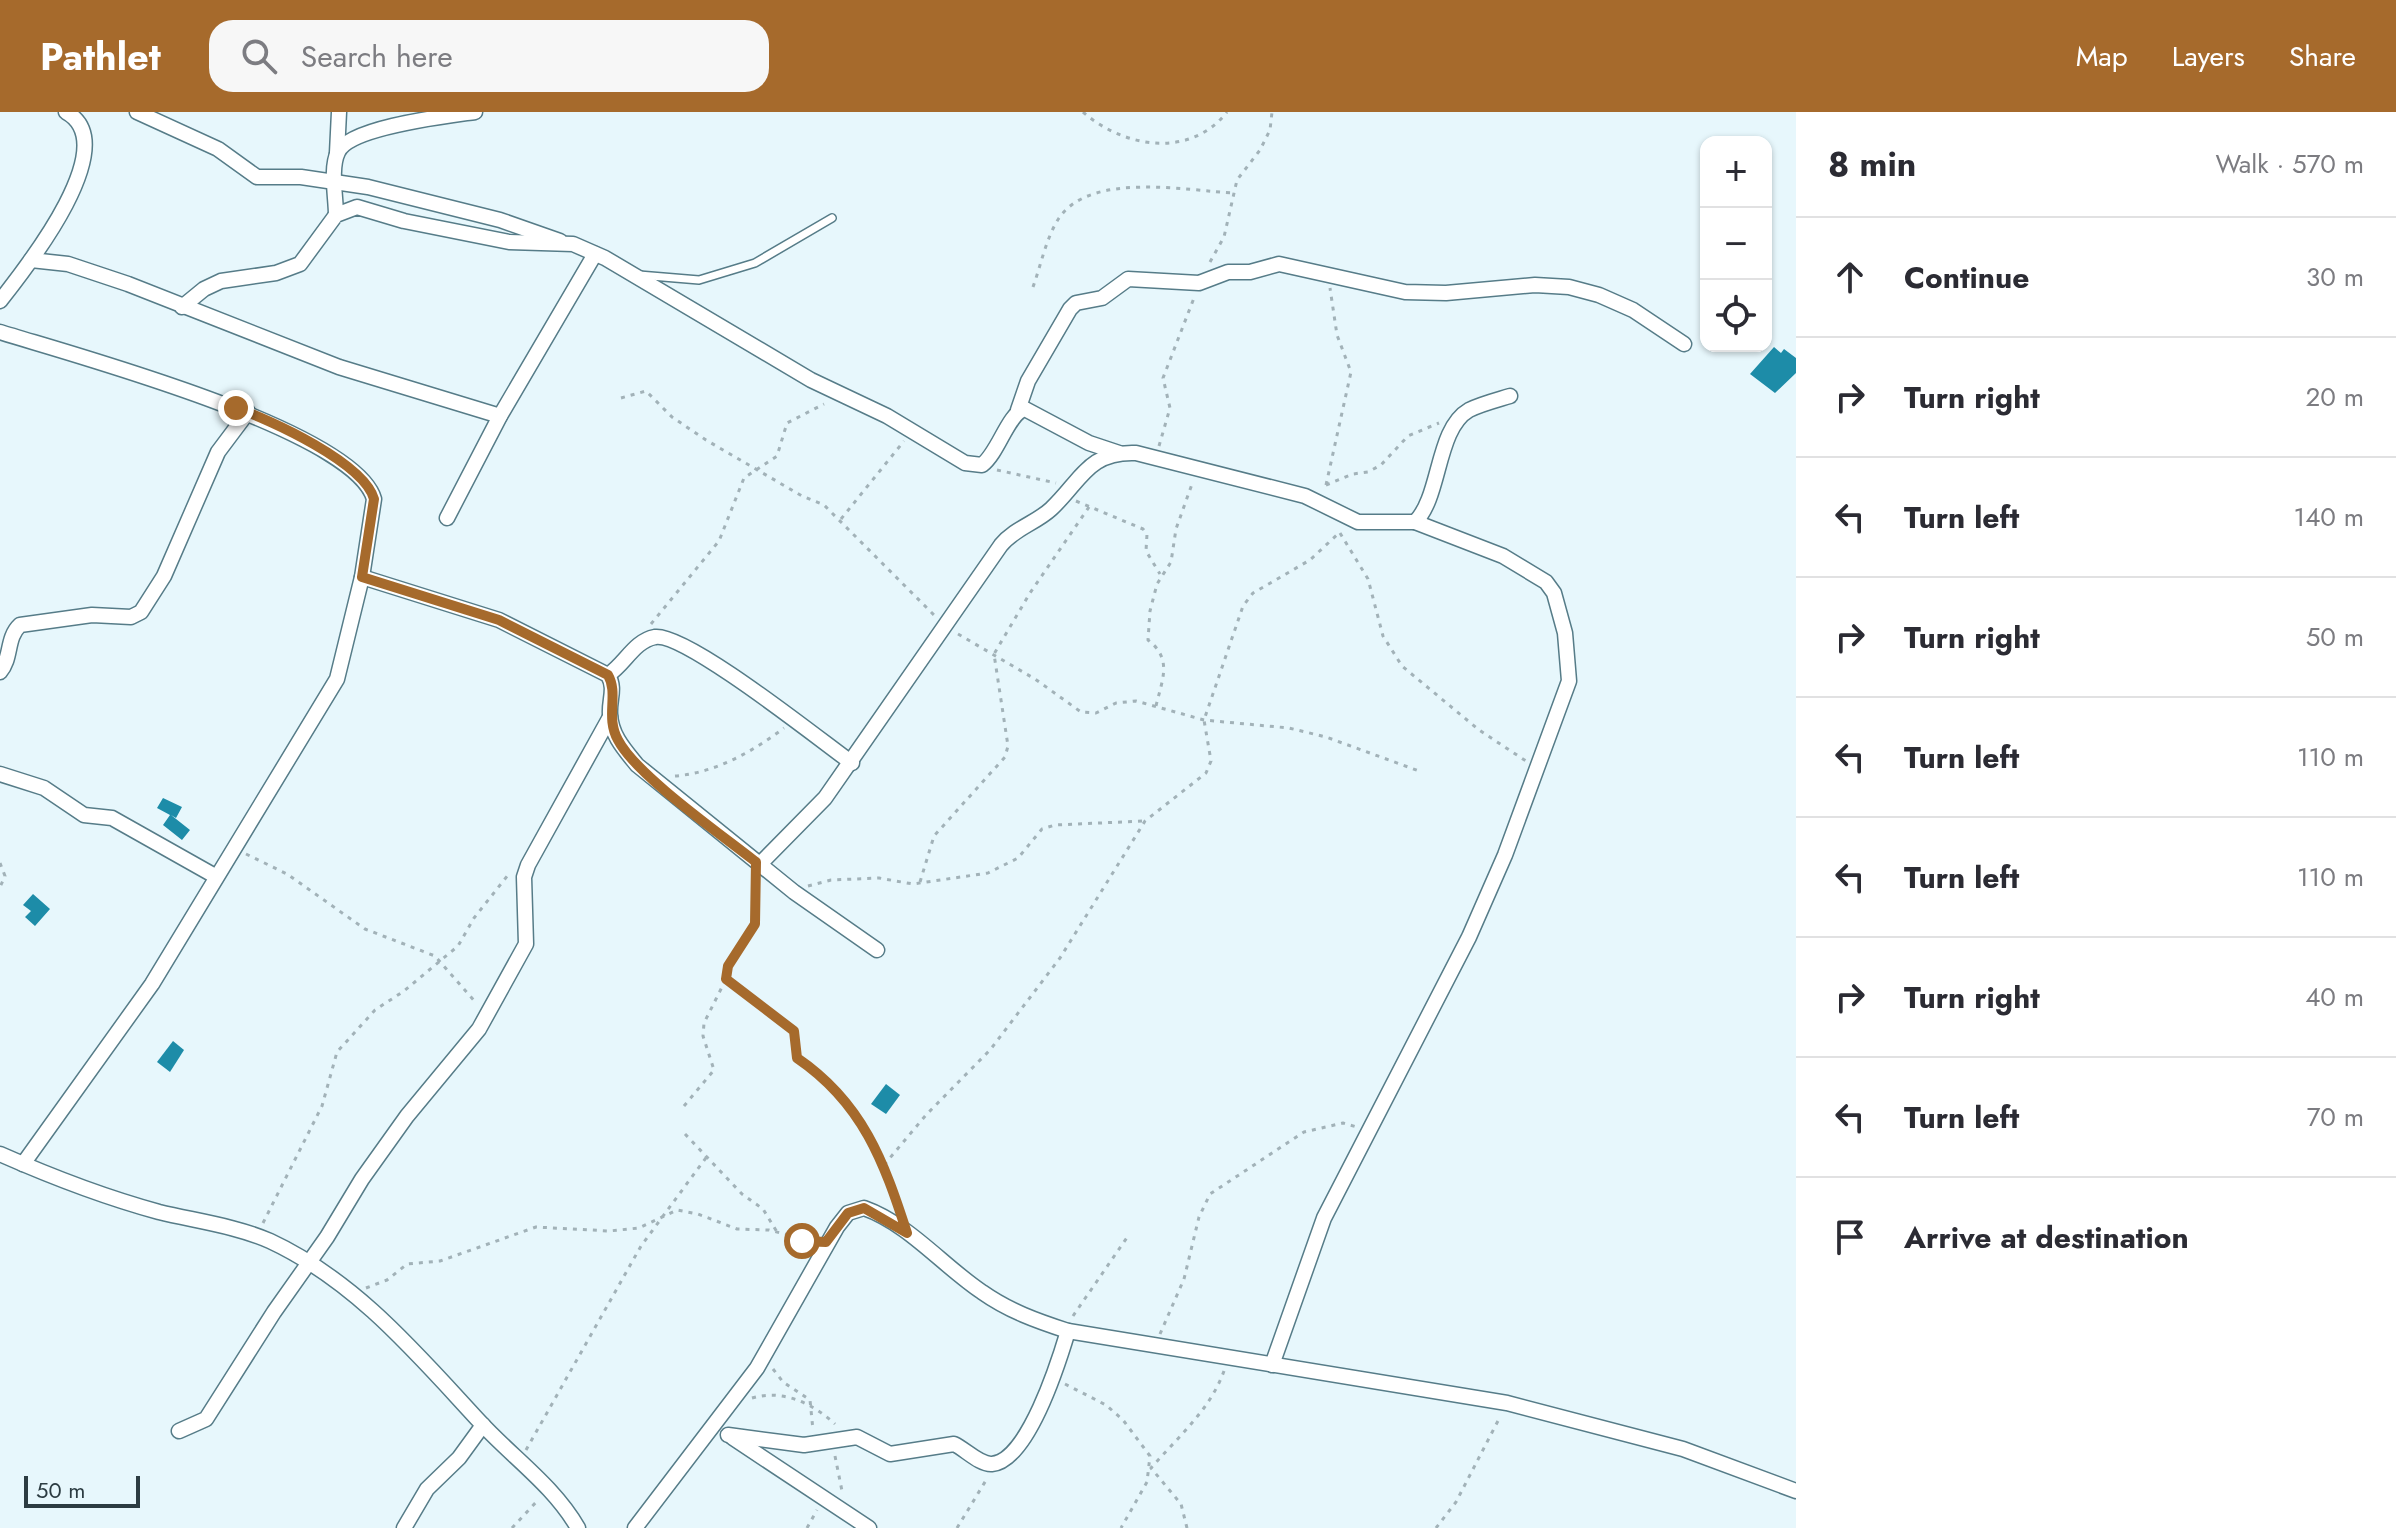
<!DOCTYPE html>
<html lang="en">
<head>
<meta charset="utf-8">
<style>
  :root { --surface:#fff; --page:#f7f7f7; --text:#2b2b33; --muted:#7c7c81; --line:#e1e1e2; --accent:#a66a2c }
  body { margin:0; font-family:Jost,sans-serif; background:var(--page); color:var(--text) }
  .controls { position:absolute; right:24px; top:24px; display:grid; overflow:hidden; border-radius:16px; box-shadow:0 2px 6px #0004 }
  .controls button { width:72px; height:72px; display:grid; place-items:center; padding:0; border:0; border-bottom:2px solid var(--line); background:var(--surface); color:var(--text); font:40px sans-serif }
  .scale { position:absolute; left:24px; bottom:20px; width:116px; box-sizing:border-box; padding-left:8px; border:4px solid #2c3c42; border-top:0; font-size:22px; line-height:28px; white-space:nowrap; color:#2c3c42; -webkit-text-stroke:6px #e7f7fc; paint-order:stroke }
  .stop { position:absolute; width:24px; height:24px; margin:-18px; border:6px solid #a66a2c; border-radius:50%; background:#fff }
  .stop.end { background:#a66a2c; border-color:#fff; box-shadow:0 2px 8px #0008 }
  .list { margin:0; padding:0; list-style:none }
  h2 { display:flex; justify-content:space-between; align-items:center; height:104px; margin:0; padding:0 32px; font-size:34px }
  h2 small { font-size:26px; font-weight:400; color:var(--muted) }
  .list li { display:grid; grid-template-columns:52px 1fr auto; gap:24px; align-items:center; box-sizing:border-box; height:120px; padding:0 32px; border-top:2px solid var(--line) }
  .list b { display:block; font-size:30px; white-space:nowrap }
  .list em { font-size:26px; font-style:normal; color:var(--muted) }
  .icon { flex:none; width:44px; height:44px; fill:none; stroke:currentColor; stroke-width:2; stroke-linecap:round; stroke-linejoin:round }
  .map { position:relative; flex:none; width:1796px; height:1416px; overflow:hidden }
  header { display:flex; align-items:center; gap:48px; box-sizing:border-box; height:112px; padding:0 40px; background:var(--accent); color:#fff }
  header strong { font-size:38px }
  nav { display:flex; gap:44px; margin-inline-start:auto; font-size:28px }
  .search { width:560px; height:72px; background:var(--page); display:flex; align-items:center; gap:20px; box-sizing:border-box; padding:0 28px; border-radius:24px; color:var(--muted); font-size:30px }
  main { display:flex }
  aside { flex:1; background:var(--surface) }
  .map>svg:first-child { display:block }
</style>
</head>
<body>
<header>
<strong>Pathlet</strong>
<div class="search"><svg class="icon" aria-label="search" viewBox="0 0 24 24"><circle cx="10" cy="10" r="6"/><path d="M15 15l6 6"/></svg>Search here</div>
<nav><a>Map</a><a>Layers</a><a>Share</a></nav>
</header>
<main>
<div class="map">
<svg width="1796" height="1416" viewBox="0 0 1796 1416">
  <rect width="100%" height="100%" fill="#e7f7fc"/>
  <g fill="#1d8ca8">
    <polygon points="1774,235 1781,241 1784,237 1796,246 1796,261 1775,281 1750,262"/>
    <polygon points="163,686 182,695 176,706 171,703 190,718 182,728 163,713 170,703 157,696"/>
    <polygon points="33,782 50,797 35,814 25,805 31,799 23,793"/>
    <polygon points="173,929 184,938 170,960 157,950"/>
    <polygon points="886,972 900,983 886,1002 871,992"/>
  </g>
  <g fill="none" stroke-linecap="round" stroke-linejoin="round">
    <g stroke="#567c88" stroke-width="10">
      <polyline id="lane" points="639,163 699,168 755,151 832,106"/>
    </g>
    <g stroke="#567c88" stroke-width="17">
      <g id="street">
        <polyline points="137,0 218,37 257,65 301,65 368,75 500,108 560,129"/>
        <polyline points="337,41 339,0"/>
        <path d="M336,103C336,86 330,56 338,40C350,15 447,4 475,0"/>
        <polyline points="31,148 68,152 128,172 339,255 500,304"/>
        <path d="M0,189C26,156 125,32 66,0"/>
        <path d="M182,195L204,177L221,169L276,161L300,152L336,103L357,95L404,109L509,130L573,132L605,146L811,268L887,304L965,351L982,353C999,340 1008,301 1025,297L1089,331L1119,341"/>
        <path d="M0,220C70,242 355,318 374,387L362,465L337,567L152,872L23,1052"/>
        <polyline points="1018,298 1028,269 1070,197 1076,191 1102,186 1128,167 1199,171 1228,160 1250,160 1279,152 1405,180 1446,181 1535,173 1569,175 1599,183 1633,198 1684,232"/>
        <polyline points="447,406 500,304 595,142"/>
        <path d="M362,465L499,508L608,563C616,577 609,587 610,602C611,623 624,637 637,653L794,780L877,838"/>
        <path d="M0,560C12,546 6,526 20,513L92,503L131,505L141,500L164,464L218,340L248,300"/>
        <path d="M608,563C625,552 634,529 655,525C685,520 820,628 852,651"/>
        <polyline points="0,662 44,676 84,703 112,706 215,764"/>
        <path d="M759,753L825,686L1001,433C1015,416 1036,411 1051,397C1081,369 1088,339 1136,341L1305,384L1358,410H1415C1441,385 1436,317 1469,298C1481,292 1497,288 1510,284"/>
        <path d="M0,1042C52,1065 104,1085 159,1100C196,1109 236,1114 270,1129C356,1169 417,1242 480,1310C513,1346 553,1373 578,1416"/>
        <polyline points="1272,1253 1324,1106 1469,825 1505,743 1569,569 1565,521 1554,481 1546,470 1503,444 1415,410"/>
        <polyline points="179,1319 206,1307 274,1200 327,1125 362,1067 407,1004 479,917 526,832 524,765 528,753 610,605"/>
        <path d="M728,1323L804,1333L857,1325L890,1342L954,1332C965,1337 980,1353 992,1352C1028,1349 1059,1249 1068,1219"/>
        <polyline points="733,1326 869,1416"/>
        <polyline points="404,1416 427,1377 459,1346 483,1313"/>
        <path d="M635,1416L757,1256L837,1115L848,1101L864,1096C909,1112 943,1154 982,1180C1009,1199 1037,1209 1068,1219L1507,1291L1683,1337L1796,1379"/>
      </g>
    </g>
    <g stroke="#a2b2b8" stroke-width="3" stroke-dasharray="4 6" stroke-linecap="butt">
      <path d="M1083,0C1124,36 1190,47 1227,0"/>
      <polyline points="1210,150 1224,125 1237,68 1260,38 1270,18 1272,0"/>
      <path d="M1033,175C1041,153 1046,126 1059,106C1091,59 1187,79 1235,81"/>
      <polyline points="621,286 646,279 672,305 706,328 802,384 824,393 934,503"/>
      <polyline points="1159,334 1170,296 1163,266 1194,186"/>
      <polyline points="997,358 1056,371"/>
      <polyline points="1326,373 1351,260 1337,223 1330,176"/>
      <polyline points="1326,373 1353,362 1368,360 1381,353 1408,324 1439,311"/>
      <polyline points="1076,389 1143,417 1147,422 1146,439 1160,462"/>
      <polyline points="841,407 904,329"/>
      <polyline points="1340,421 1368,467 1383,524 1402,554 1479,618 1526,649"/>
      <polyline points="651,512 719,429 744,366 777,344 787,311 824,292"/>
      <polyline points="958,522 1035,567 1081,600 1096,601 1116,591 1136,589 1204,608 1289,616 1326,625 1419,659"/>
      <path d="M1156,594C1162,568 1173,547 1148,528L1150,499L1157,472L1171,450L1176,417L1192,372"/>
      <path d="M675,664C715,661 752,640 784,616"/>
      <polyline points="246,742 287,762 365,817 435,844 477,892"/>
      <polyline points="0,751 5,764 0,775"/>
      <polyline points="920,770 934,724 1005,645 1008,634 994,542 1030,481 1089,395"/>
      <polyline points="808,774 831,768 879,766 913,772 988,761 1018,746 1042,717 1055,713 1144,709"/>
      <path d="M726,867L794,919L797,946C847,980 884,1037 898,1095"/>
      <polyline points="684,994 714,958 703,924 704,911 726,867 728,854 755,812 754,765"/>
      <polyline points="685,1022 742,1082 763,1097 777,1120"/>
      <polyline points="884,1053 926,1003 990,938 1060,846 1145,709 1206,661 1211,649 1204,608 1243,494 1253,481 1310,448 1340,420"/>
      <polyline points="263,1111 322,994 337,940 375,898 404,879 458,834 474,806 508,763"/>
      <polyline points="366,1176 387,1168 407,1152 440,1149 536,1115 609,1119 639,1116 677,1098 698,1102 737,1117 769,1118 812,1129"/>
      <polyline points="1073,1204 1128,1124"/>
      <polyline points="1160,1222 1184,1167 1199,1105 1210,1082 1304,1020 1343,1011 1357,1015"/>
      <polyline points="773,1257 783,1270 810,1288 813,1318"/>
      <polyline points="1065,1272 1106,1293 1123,1308 1150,1344 1147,1370 1121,1416"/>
      <path d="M752,1286C783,1277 812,1291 835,1312"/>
      <polyline points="526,1338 641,1134 708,1043"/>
      <polyline points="835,1344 842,1379"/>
      <polyline points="512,1416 539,1387"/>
      <polyline points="807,1416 817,1398"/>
      <polyline points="957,1416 988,1365"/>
      <path d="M1187,1416L1181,1392L1151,1356C1178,1325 1210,1298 1224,1259"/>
      <polyline points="1436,1416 1456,1390 1500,1305"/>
    </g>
    <use href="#lane" stroke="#fff" stroke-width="7"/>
    <use href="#street" stroke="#fff" stroke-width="14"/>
  </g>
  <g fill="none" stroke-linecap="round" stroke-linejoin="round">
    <path stroke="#a66a2c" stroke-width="10" d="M236,296C271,308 364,351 374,387L362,465L499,508L608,563C619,582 605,605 618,628C636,663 722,723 756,750L755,812L728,854L726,867L794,919L797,946C863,991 884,1050 907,1121L864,1096L848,1101L826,1130L802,1129"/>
  </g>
</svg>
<div class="controls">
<button>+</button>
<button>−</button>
<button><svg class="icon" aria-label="locate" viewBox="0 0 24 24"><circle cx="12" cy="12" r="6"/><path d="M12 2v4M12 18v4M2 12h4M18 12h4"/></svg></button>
</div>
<div class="scale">50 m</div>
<div class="stop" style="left:802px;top:1129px"></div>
<div class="stop end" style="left:236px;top:296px"></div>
</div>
<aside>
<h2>8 min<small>Walk · 570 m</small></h2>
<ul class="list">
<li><svg class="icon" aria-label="ahead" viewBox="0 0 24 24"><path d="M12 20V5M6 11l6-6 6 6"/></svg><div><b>Continue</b></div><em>30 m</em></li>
<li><svg class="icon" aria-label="right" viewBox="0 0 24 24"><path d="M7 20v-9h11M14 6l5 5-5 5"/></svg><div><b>Turn right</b></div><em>20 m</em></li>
<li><svg class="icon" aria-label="left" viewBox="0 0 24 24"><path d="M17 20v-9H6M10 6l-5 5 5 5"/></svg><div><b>Turn left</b></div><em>140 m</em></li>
<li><svg class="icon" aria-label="right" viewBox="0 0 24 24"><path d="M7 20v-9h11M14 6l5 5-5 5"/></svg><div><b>Turn right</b></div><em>50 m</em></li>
<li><svg class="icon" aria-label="left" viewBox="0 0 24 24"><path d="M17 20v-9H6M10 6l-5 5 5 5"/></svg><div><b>Turn left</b></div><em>110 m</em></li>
<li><svg class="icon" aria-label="left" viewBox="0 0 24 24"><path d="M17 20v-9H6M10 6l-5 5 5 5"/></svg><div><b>Turn left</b></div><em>110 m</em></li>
<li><svg class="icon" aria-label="right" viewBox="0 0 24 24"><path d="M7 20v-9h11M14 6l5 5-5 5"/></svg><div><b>Turn right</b></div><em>40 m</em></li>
<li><svg class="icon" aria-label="left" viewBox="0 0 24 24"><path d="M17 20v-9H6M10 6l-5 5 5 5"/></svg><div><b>Turn left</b></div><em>70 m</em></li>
<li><svg class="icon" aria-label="arrive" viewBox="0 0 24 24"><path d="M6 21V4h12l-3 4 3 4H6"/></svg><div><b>Arrive at destination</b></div></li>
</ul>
</aside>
</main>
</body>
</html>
